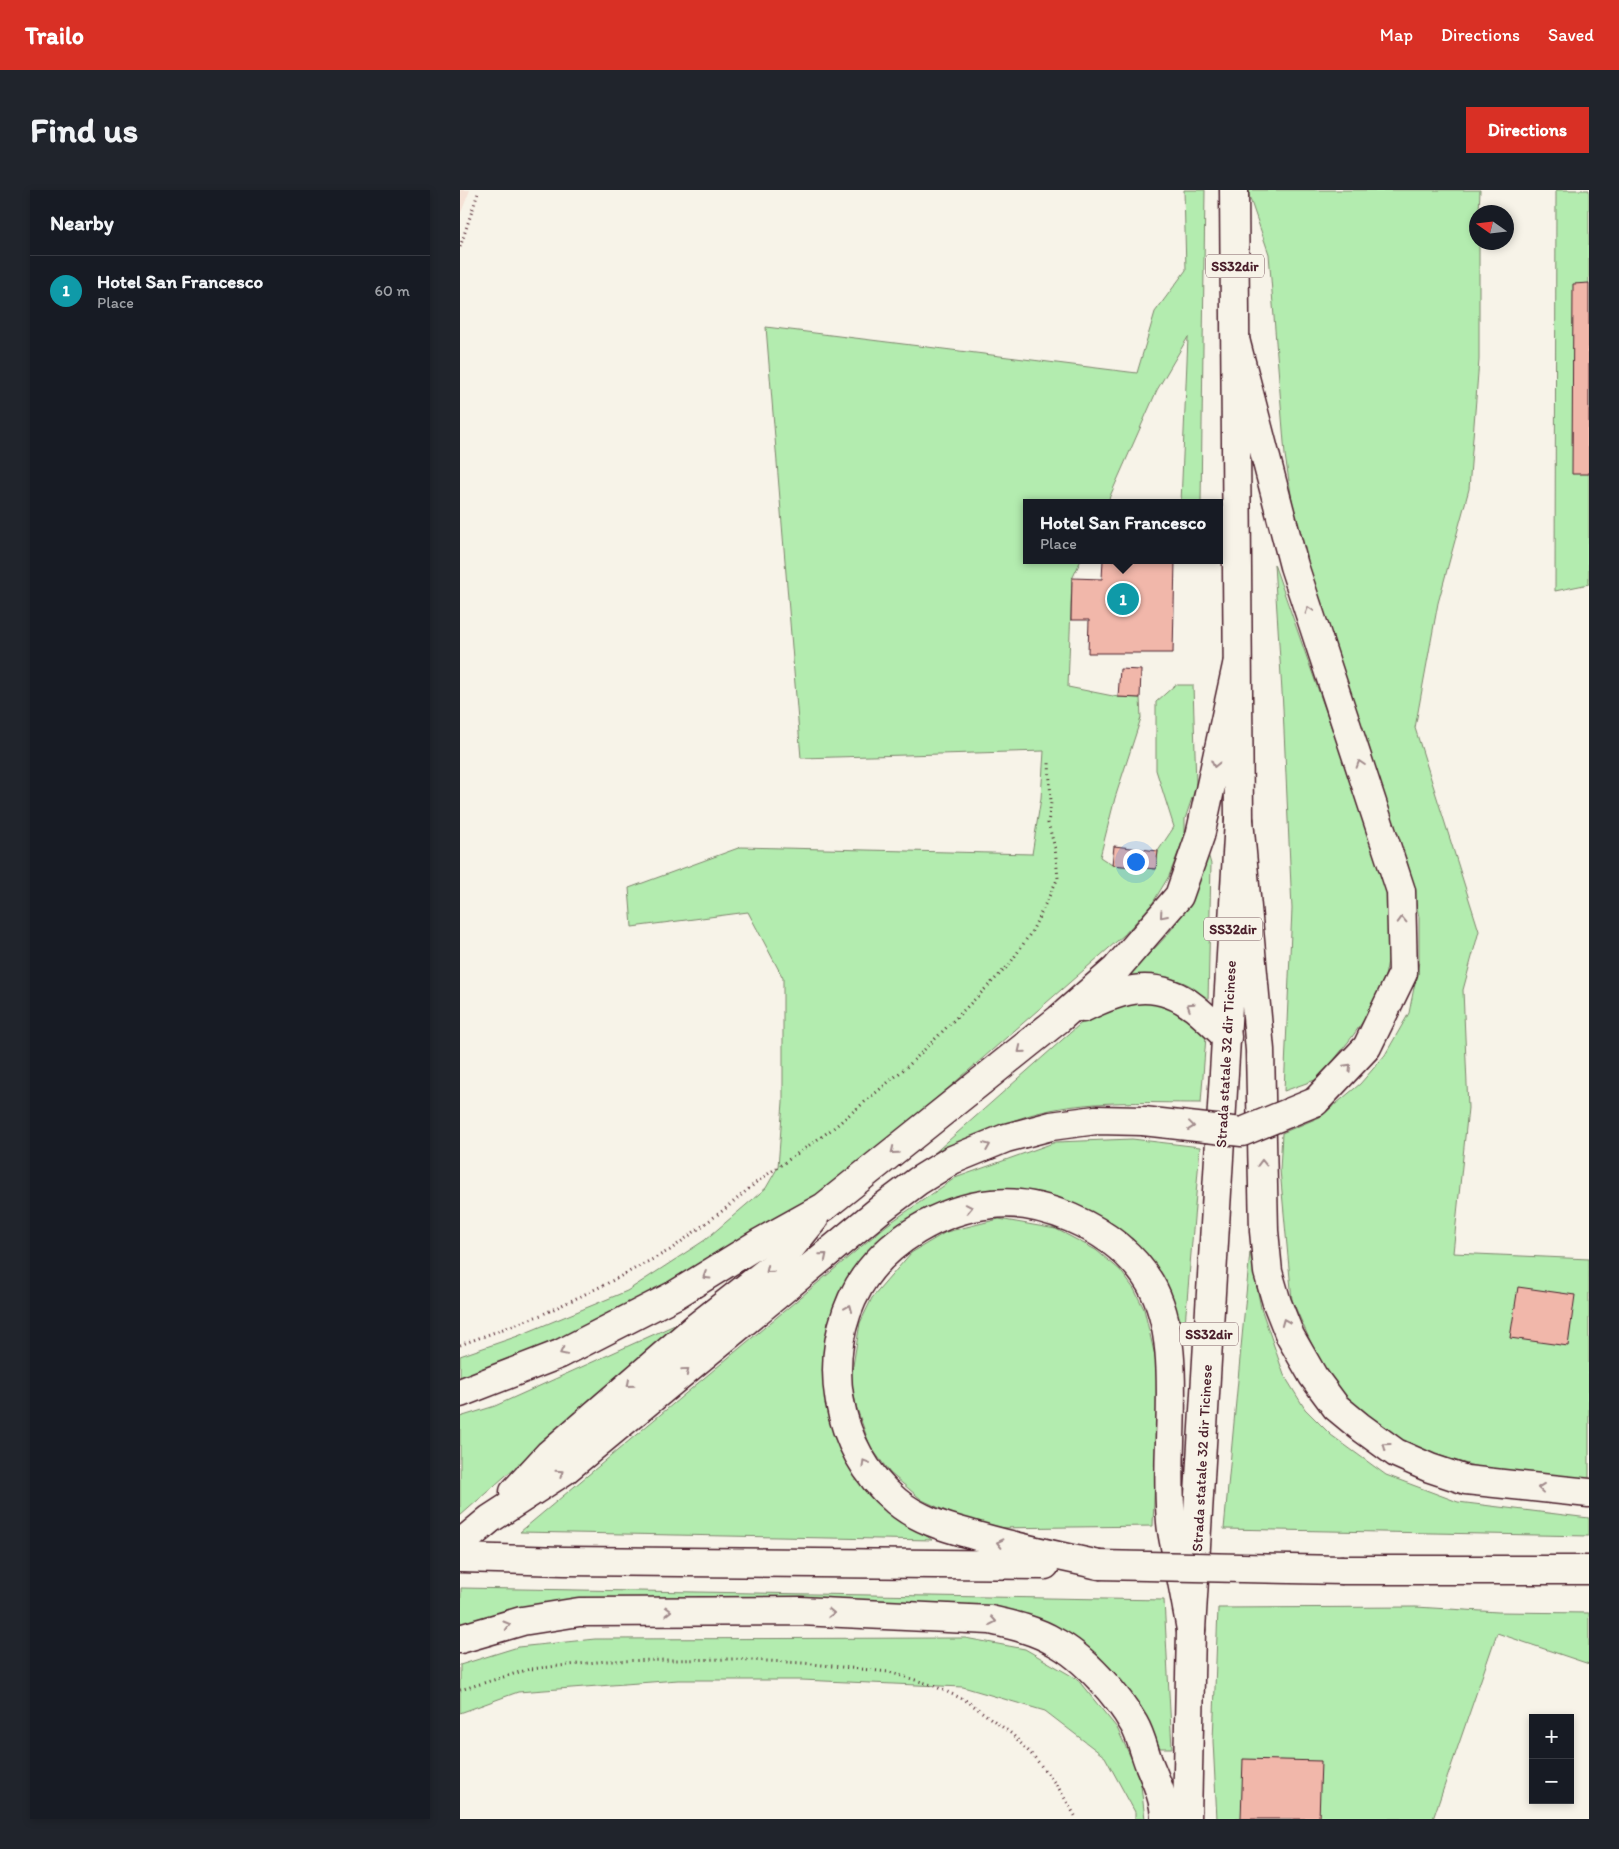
<!DOCTYPE html>
<html lang="en">
<head>
<meta charset="utf-8">
<style>
  :root { --surface:#171b24; --page:#20242c; --text:#f1f3f6; --muted:#9ea1a6; --line:#363941; --accent:#d93025 }
  body { margin:0; font-family:Itim,sans-serif; background:var(--page); color:var(--text) }
  .controls { position:absolute; right:15px; bottom:15px; display:grid; overflow:hidden; border-radius:0px; box-shadow:0 2px 8px #0003 }
  .controls button { width:45px; height:45px; display:grid; place-items:center; padding:0; border:0; border-bottom:1px solid var(--line); background:var(--surface); color:var(--text); font:25px sans-serif }
  .compass { position:absolute; left:1009px; top:15px; width:45px; height:45px; border-radius:50%; background:var(--surface); box-shadow:0 2px 8px #0003; rotate:284deg }
  .you { position:absolute; left:675px; top:671px; width:18px; height:18px; margin:-12px; border:4px solid #fff; border-radius:50%; background:#1a73e8; box-shadow:0 0 0 8px #1a73e833 }
  .badge { display:grid; place-items:center; width:32px; height:32px; border-radius:50%; background:var(--accent); color:#fff; font-size:16px; font-weight:700 }
  .pin { position:absolute; translate:-50% -50%; border:2px solid #fff; box-shadow:0 1px 5px #0006 }
  .popup { position:absolute; left:563px; top:309px; width:200px; height:65px; box-sizing:border-box; display:grid; place-content:center; border-radius:0px; background:var(--surface); filter:drop-shadow(0 1px 4px #0005); font-size:16px; white-space:nowrap; color:var(--muted) }
  .popup b { font-size:19px; color:var(--text) }
  .popup::after { content:''; position:absolute; left:50%; top:100%; margin-left:-10px; border:10px solid transparent; border-top-color:var(--surface) }
  .list { margin:0; padding:0; list-style:none }
  h2 { display:flex; justify-content:space-between; align-items:center; height:65px; margin:0; padding:0 20px; font-size:21px }
  h2 small { font-size:16px; font-weight:400; color:var(--muted) }
  .list li { display:grid; grid-template-columns:32px 1fr auto; gap:15px; align-items:center; box-sizing:border-box; height:70px; padding:0 20px; border-top:1px solid var(--line) }
  .list b { display:block; font-size:19px; white-space:nowrap }
  .list p { margin:0; font-size:16px; white-space:nowrap; color:var(--muted) }
  .list em { font-size:16px; font-style:normal; color:var(--muted) }
  .map { position:relative; flex:none; width:1129px; height:1629px; overflow:hidden; border-radius:0px }
  header { display:flex; align-items:center; gap:30px; box-sizing:border-box; height:70px; padding:0 25px; background:var(--accent); color:#fff }
  header strong { font-size:24px }
  nav { display:flex; gap:28px; margin-inline-start:auto; font-size:18px }
  .intro { display:flex; align-items:center; justify-content:space-between; box-sizing:border-box; height:120px; padding:0 30px }
  h1 { margin:0; font-size:35px }
  .button { padding:12px 22px; border-radius:0px; background:var(--accent); color:#fff; font-size:18px; font-weight:700 }
  main { display:flex; gap:30px; padding:0 30px }
  aside { flex:1; background:var(--surface); border-radius:0px; box-shadow:0 2px 8px #0003 }
  .map>svg:first-child { display:block }
</style>
</head>
<body>
<header>
<strong>Trailo</strong>
<nav><a>Map</a><a>Directions</a><a>Saved</a></nav>
</header>
<div class="intro"><h1>Find us</h1><a class="button">Directions</a></div>
<main>
<aside>
<h2>Nearby<small></small></h2>
<ul class="list">
<li><span class="badge" style="background:#0f9aa8">1</span><div><b>Hotel San Francesco</b><p>Place</p></div><em>60 m</em></li>
</ul>
</aside>
<div class="map">
<svg width="1129" height="1629" viewBox="0 0 1129 1629">
  <rect width="100%" height="100%" fill="#f7f3e8"/>
  <filter id="ink" filterUnits="userSpaceOnUse"><feTurbulence type="fractalNoise" baseFrequency=".02" numOctaves="2"/><feDisplacementMap in="SourceGraphic" scale="10" xChannelSelector="R" yChannelSelector="G"/><feConvolveMatrix kernelMatrix="1 2 1 2 8 2 1 2 1" color-interpolation-filters="sRGB"/></filter>
  <g filter="url(#ink)">
    <polygon fill="#f5e1d5" points="0,0 10,0 0,25"/>
    <g fill="#b3ecaf" stroke="#7e866d">
      <polygon points="724,0 745,0 741,313 721,313 728,147 697,200 647,313 567,313 567,370 621,370 612,389 608,497 658,507 680,508 681,528 655,608 640,667 652,675 696,679 698,661 714,637 696,580 696,512 715,495 733,495 736,596 725,629 725,645 709,686 692,714 664,745 492,895 343,1018 114,1146 0,1194 0,1166 58,1146 167,1101 245,1050 306,998 318,977 323,912 323,788 288,722 172,737 169,698 281,657 572,664 581,608 584,561 341,568 306,137 677,183 695,122 726,80"/>
      <polygon points="787,0 1020,0 1019,22 1016,22 1016,52 1019,53 1019,170 1009,299 978,413 955,538 1019,741 1003,800 1008,918 993,1063 1129,1069 1129,1291 1021,1278 953,1258 894,1222 860,1173 832,1110 820,980 822,943 860,927 900,894 925,865 949,823 959,772 959,727 947,671 916,589 837,343 825,265 809,64"/>
      <polygon points="1096,0 1129,0 1129,394 1095,401"/>
      <polygon points="814,374 883,570 909,635 928,691 932,751 925,786 913,817 892,847 871,874 855,890 824,901 832,719 823,518"/>
      <path d="M748,664L751,674L748,812C726,782 691,786 658,789C687,768 716,741 731,708C737,695 740,680 745,667Z"/>
      <path d="M682,812L716,818L746,846L741,913C684,913 625,909 570,925C529,937 491,961 453,982L619,835C642,818 654,816 682,812Z"/>
      <polygon points="672,949 740,957 723,1158 712,1111 694,1079 673,1049 634,1025 598,1007 550,1001 402,1070 378,1247 393,1283 418,1311 472,1350 60,1342 427,1035 495,988 596,952"/>
      <polygon points="539,1029 596,1039 636,1060 660,1080 674,1099 684,1119 699,1183 693,1336 533,1338 497,1326 462,1310 430,1283 410,1256 396,1216 391,1188 400,1133 412,1108 451,1063 486,1042"/>
      <polygon points="790,1062 801,1118 824,1185 845,1219 871,1245 926,1285 998,1312 1129,1328 1129,1346 764,1339"/>
      <polygon points="217,1134 0,1326 0,1227 35,1216"/>
      <polygon points="1,1398 704,1410 712,1558 700,1558 678,1513 637,1464 594,1439 549,1421 0,1439"/>
      <polygon points="956,1417 1038,1422 1129,1423 1129,1474 1037,1443 973,1629 757,1629 753,1551 758,1418"/>
      <polygon points="505,1448 565,1459 617,1489 657,1538 680,1587 685,1629 675,1629 675,1622 645,1567 585,1521 503,1497 341,1490 218,1490 58,1502 0,1523 0,1475 58,1457 135,1449"/>
    </g>
    <g fill="#f1b7aa" stroke="#4a1f2b">
      <polygon points="1129,93 1129,284 1112,284 1113,94"/>
      <polygon points="643,370 715,370 713,463 628,463 629,430 611,430 612,388 642,389"/>
      <polygon points="660,479 681,480 680,508 658,507"/>
      <polygon points="654,656 698,661 696,679 652,675"/>
      <polygon points="1058,1097 1115,1105 1108,1156 1050,1148"/>
      <polygon points="783,1569 861,1571 859,1629 781,1629"/>
    </g>
    <g fill="none" stroke-linecap="round" stroke-linejoin="round">
      <g stroke="#4a1f2b" stroke-width="31">
        <polyline id="primary" points="727,1629 731,1440 779,630 774,0"/>
      </g>
      <g stroke="#4a1f2b" stroke-width="31">
        <g id="trunk">
          <polyline points="776,153 834,376 941,701 943,783 907,857 855,912"/>
          <polyline points="779,630 800,860 804,1041 808,1082 817,1113 830,1146 853,1186 876,1217 899,1236 936,1263 970,1278 1006,1290 1129,1303"/>
          <path d="M623,818C663,798 696,788 735,818C746,827 757,838 767,847"/>
          <polyline points="0,1203 100,1164 215,1105 301,1052 364,1017 599,829 656,779 719,706 740,646 777,475"/>
          <polyline points="54,1302 89,1264 235,1138 319,1072 354,1029"/>
          <polyline points="0,1354 30,1329 104,1281 422,1018 458,991 492,970 546,948 591,936 636,930 683,931"/>
          <polyline points="0,1368 104,1371 585,1375"/>
          <path d="M639,1375C596,1365 552,1357 510,1344C484,1337 457,1329 436,1311C375,1260 359,1165 399,1096C426,1051 481,1019 532,1014C559,1011 587,1018 611,1028C643,1042 672,1063 690,1093C716,1137 711,1203 710,1252C709,1278 709,1306 711,1332C712,1346 716,1359 718,1372C723,1395 727,1418 731,1440"/>
          <polyline points="883,1380 1129,1380"/>
          <path d="M0,1449L62,1431L119,1422L340,1421L530,1430C552,1435 575,1440 595,1452C624,1467 658,1506 674,1534C681,1546 684,1561 689,1574C696,1591 705,1610 705,1629"/>
        </g>
      </g>
      <g stroke="#4a1f2b" stroke-width="3" stroke-dasharray="1 4" stroke-linecap="butt">
        <polyline points="0,57 19,0"/>
        <polyline points="0,1155 81,1125 146,1094 210,1060 265,1019 298,991 371,940 449,875 549,775 572,741 598,688 595,658 588,633 591,613 589,572"/>
        <polyline points="0,1500 70,1479 147,1471 273,1469 343,1473 429,1482 472,1495 507,1511 552,1544 575,1568 598,1597 617,1629"/>
      </g>
      <use href="#primary" stroke="#f7f3e8" stroke-width="28"/>
      <use href="#trunk" stroke="#f7f3e8" stroke-width="28"/>
      <g stroke="#4a1f2b" stroke-width="31" stroke-linecap="butt">
        <g id="trunk-bridge">
          <polyline points="683,931 782,942 855,912"/>
          <polyline points="639,1375 883,1380"/>
        </g>
      </g>
      <use href="#trunk-bridge" stroke="#f7f3e8" stroke-width="28"/>
    </g>
    <defs><path id="oneway-chevron" d="M-2-3.5L2.5 0L-2 3.5" fill="none" stroke-width="1.6" stroke-linecap="round" stroke-linejoin="round" transform="scale(1.25)"/></defs>
    <g stroke="#a0898a">
      <use href="#oneway-chevron" transform="translate(849 420) rotate(-108)"/>
      <use href="#oneway-chevron" transform="translate(755 574) rotate(102)"/>
      <use href="#oneway-chevron" transform="translate(900 574) rotate(-108)"/>
      <use href="#oneway-chevron" transform="translate(703 725) rotate(131)"/>
      <use href="#oneway-chevron" transform="translate(942 730) rotate(-92)"/>
      <use href="#oneway-chevron" transform="translate(730 816) rotate(-147)"/>
      <use href="#oneway-chevron" transform="translate(561 860) rotate(141)"/>
      <use href="#oneway-chevron" transform="translate(888 877) rotate(-47)"/>
      <use href="#oneway-chevron" transform="translate(731 936) rotate(7)"/>
      <use href="#oneway-chevron" transform="translate(527 956) rotate(-22)"/>
      <use href="#oneway-chevron" transform="translate(434 961) rotate(141)"/>
      <use href="#oneway-chevron" transform="translate(802 973) rotate(-91)"/>
      <use href="#oneway-chevron" transform="translate(509 1018) rotate(-11)"/>
      <use href="#oneway-chevron" transform="translate(364 1066) rotate(-40)"/>
      <use href="#oneway-chevron" transform="translate(309 1080) rotate(141)"/>
      <use href="#oneway-chevron" transform="translate(246 1086) rotate(148)"/>
      <use href="#oneway-chevron" transform="translate(389 1118) rotate(-67)"/>
      <use href="#oneway-chevron" transform="translate(825 1132) rotate(-112)"/>
      <use href="#oneway-chevron" transform="translate(103 1162) rotate(154)"/>
      <use href="#oneway-chevron" transform="translate(226 1181) rotate(-39)"/>
      <use href="#oneway-chevron" transform="translate(170 1194) rotate(139)"/>
      <use href="#oneway-chevron" transform="translate(926 1256) rotate(-144)"/>
      <use href="#oneway-chevron" transform="translate(405 1273) rotate(-121)"/>
      <use href="#oneway-chevron" transform="translate(100 1283) rotate(-34)"/>
      <use href="#oneway-chevron" transform="translate(1081 1298) rotate(-174)"/>
      <use href="#oneway-chevron" transform="translate(540 1353) rotate(-167)"/>
      <use href="#oneway-chevron" transform="translate(208 1421)"/>
      <use href="#oneway-chevron" transform="translate(371 1423) rotate(2)"/>
      <use href="#oneway-chevron" transform="translate(533 1431) rotate(10)"/>
      <use href="#oneway-chevron" transform="translate(47 1435) rotate(-16)"/>
    </g>
  </g>
  <g text-anchor="middle" dominant-baseline="central" stroke-width="4" stroke-linejoin="round" paint-order="stroke">
    <g fill="#f7f3e8" stroke="#7e5f64" stroke-width="1">
      <rect x="746" y="64.5" width="58" height="23" rx="4"/>
      <rect x="744" y="727.5" width="58" height="23" rx="4"/>
      <rect x="720" y="1132.5" width="58" height="23" rx="4"/>
    </g>
    <g font-size="14" font-weight="bold" fill="#4a1f2b">
      <text x="775" y="76">SS32dir</text>
      <text x="773" y="739">SS32dir</text>
      <text x="749" y="1144">SS32dir</text>
    </g>
    <g font-size="15" fill="#4a1f2b" stroke="#f7f3e8">
      <text transform="translate(766 864) rotate(-87)">Strada statale 32 dir Ticinese</text>
      <text transform="translate(742 1268) rotate(-87)">Strada statale 32 dir Ticinese</text>
    </g>
  </g>
</svg>
<div class="controls">
<button>+</button>
<button>−</button>
</div>
<svg class="compass" viewBox="-18 -18 36 36"><path d="M0-13l5 13h-10z" fill="#e53935"/><path d="M0 13l5-13h-10z" fill="#9ea1a6"/></svg>
<div class="you"></div>
<div class="pin badge" style="left:663px;top:409px;background:#0f9aa8">1</div>
<div class="popup"><b>Hotel San Francesco</b>Place</div>
</div>
</main>
</body>
</html>
